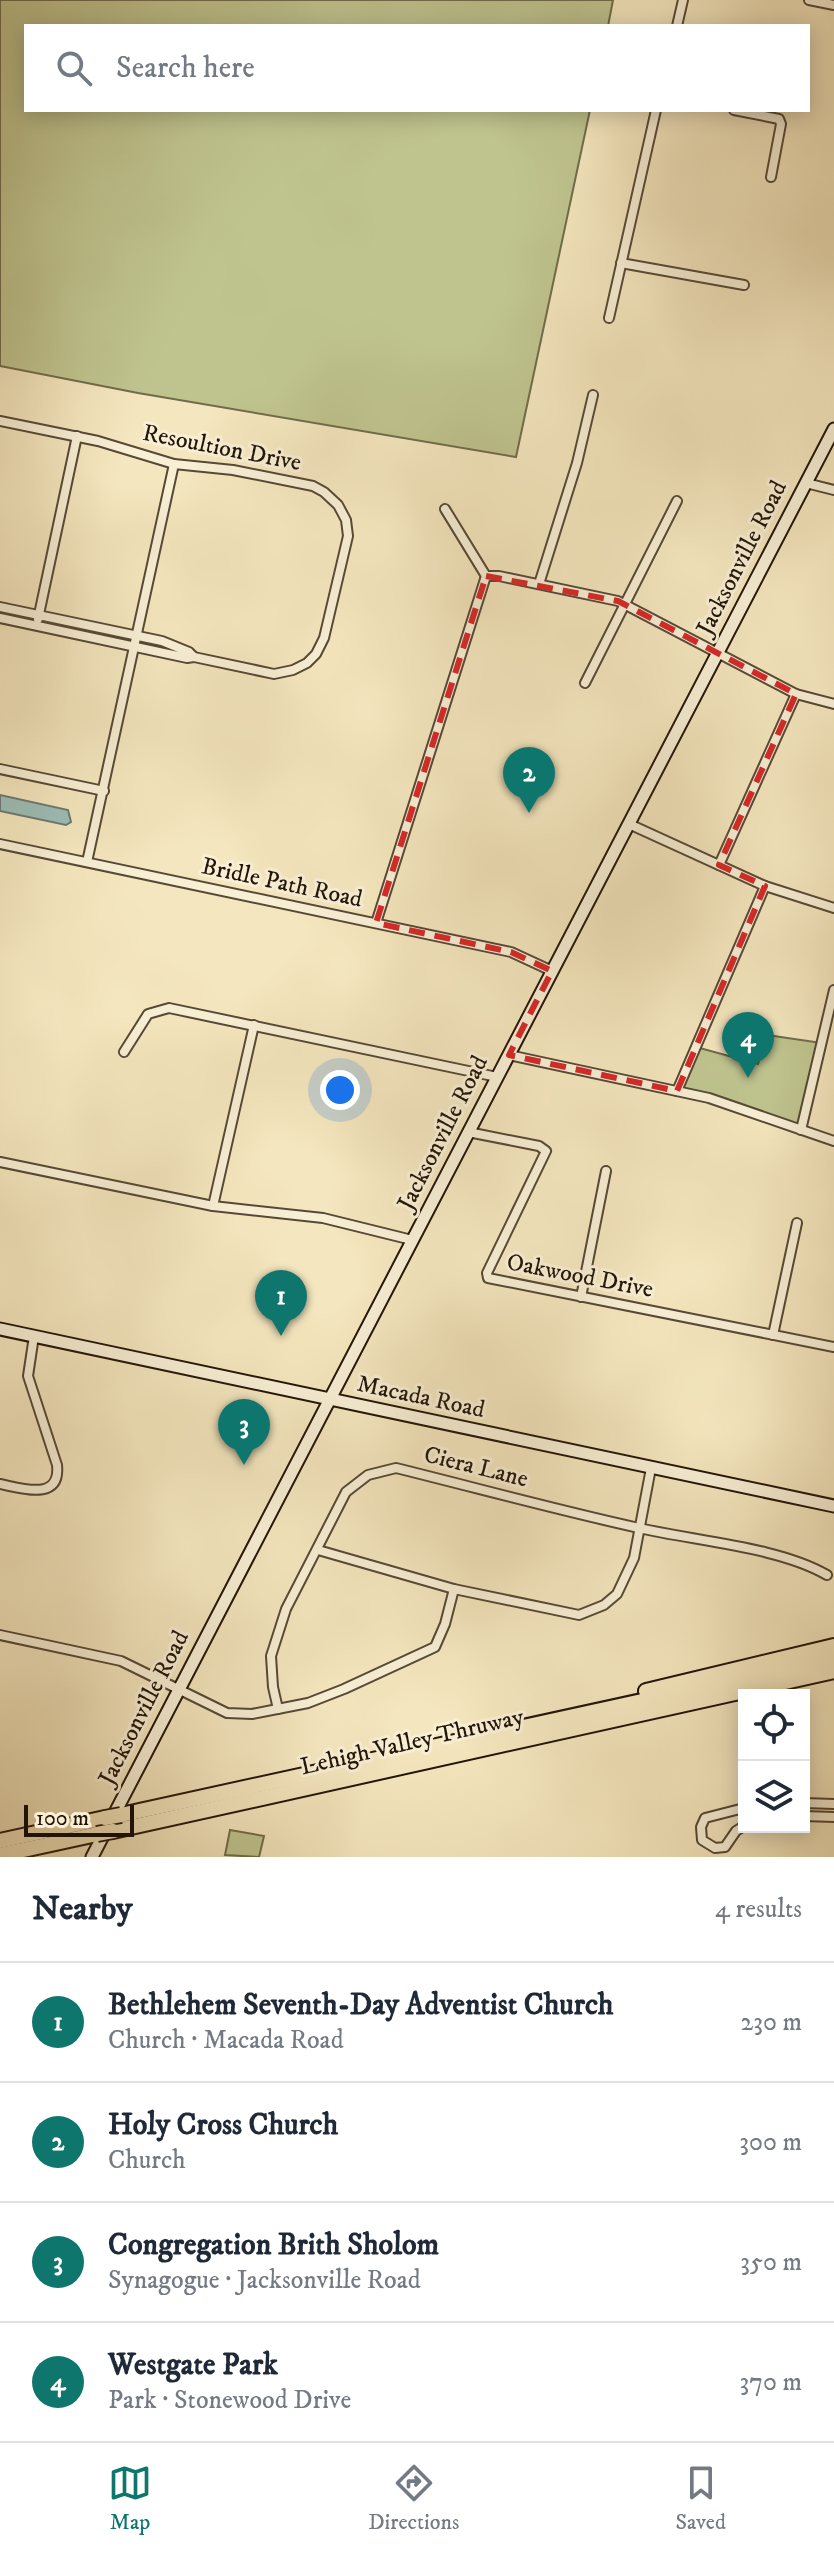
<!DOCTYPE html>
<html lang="en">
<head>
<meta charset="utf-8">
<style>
  :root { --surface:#fff; --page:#f2f2f3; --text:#1f2937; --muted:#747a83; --line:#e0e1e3; --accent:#0f766e }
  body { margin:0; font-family:"IM FELL DW Pica",serif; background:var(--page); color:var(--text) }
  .controls { position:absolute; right:24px; bottom:24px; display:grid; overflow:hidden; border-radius:0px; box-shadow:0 4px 20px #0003 }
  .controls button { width:72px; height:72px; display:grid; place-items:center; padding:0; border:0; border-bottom:2px solid var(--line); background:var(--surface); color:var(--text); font:40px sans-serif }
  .scale { position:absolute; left:24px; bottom:20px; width:110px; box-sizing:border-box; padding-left:8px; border:4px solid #221507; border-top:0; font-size:22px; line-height:28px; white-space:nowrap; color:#221507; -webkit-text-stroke:6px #f8efd5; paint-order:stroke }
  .you { position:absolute; left:340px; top:1090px; width:28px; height:28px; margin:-20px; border:6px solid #fff; border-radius:50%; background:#1a73e8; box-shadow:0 0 0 12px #1a73e833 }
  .badge { display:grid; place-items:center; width:52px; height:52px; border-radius:50%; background:var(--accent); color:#fff; font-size:26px; font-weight:700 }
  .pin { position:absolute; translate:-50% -66px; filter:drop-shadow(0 2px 4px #0008) }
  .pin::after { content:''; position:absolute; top:42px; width:28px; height:24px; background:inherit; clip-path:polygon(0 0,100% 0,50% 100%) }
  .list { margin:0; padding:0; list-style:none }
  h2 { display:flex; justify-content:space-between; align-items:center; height:104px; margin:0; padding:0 32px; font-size:34px }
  h2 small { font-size:26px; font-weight:400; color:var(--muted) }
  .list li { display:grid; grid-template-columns:52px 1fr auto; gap:24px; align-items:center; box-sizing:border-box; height:120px; padding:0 32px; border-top:2px solid var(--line) }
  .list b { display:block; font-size:30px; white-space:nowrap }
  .list p { margin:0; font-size:26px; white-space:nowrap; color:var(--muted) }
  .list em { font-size:26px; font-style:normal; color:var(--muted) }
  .icon { flex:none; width:44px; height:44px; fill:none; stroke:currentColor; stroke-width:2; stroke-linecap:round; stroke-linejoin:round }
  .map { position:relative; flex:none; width:834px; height:1857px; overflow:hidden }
  .search { position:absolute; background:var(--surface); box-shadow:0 4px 20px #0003; left:24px; right:24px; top:24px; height:88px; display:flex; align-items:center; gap:20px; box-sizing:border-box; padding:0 28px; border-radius:0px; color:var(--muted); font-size:30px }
  .sheet { height:584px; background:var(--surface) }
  nav { display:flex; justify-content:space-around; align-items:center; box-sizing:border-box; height:112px; border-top:2px solid var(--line); background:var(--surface); font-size:22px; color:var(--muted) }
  nav a { display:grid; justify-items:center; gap:4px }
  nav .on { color:var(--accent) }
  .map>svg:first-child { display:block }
</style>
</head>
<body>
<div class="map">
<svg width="834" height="1857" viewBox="0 0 834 1857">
  <rect width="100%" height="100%" fill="#f4e6be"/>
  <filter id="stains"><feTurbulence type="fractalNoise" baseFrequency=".0025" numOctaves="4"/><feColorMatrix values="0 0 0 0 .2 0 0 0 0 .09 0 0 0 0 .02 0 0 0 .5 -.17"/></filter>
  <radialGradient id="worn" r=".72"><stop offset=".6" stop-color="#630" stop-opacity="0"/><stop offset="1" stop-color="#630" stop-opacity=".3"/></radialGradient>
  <g fill="#bfc48f" stroke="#706c4b" stroke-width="2">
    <polygon points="0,0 613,0 608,26 26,26 26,110 590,110 516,457 138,393 0,366"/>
    <polygon points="767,1035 822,1043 801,1130 677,1091 696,1047 758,1064"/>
    <polygon points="230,1830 264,1836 259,1857 225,1855"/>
  </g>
  <polygon fill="#9cbeb7" stroke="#6b7a71" stroke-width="2" points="0,795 68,810 71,822 66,825 0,811"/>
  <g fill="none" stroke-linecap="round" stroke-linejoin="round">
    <g stroke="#564935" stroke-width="12">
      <g id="street">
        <polyline points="809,0 834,5"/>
        <polyline points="677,26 683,0"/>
        <polyline points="734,110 779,119 781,124 771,177"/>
        <polyline points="621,263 744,285"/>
        <polyline points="609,318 656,110"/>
        <polyline points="0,421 98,441 174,464 233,470 313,486 324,492 338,505 346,520 348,536 324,638 316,654 307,663 293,670 274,674 194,657"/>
        <polyline points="806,483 834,490"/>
        <polyline points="445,509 486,576"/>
        <polyline points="486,576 499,576 618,601 796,694 834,704"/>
        <polyline points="539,584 577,463 593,395"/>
        <polyline points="0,607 162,641 189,652 194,657 187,658 0,618"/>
        <polyline points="38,619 77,436"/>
        <polyline points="585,683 677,501"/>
        <polyline points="0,769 104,791"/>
        <polyline points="629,824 765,886 834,908"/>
        <polyline points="0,844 511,952 552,971"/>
        <polyline points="87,862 174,464"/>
        <polyline points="719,865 796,694"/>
        <polyline points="376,923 486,576"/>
        <polyline points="124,1052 148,1014 169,1008 497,1077"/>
        <polyline points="509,1055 709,1098 834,1141"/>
        <polyline points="677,1091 765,886"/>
        <polyline points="801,1130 834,990"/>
        <polyline points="468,1132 539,1146 546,1151 487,1273 488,1278 834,1347"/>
        <polyline points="0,1162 213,1206 323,1218 412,1240"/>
        <polyline points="213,1206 254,1025"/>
        <polyline points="581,1297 606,1171"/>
        <polyline points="773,1335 797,1223"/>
        <path d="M0,1484C21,1488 61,1502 57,1465L28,1376L34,1336"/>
        <polyline points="318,1550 454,1589 579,1615 604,1605 617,1594 634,1558 651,1468"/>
        <polyline points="0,1635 121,1661 227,1713 252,1714 308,1703 344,1689 435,1647 445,1624 454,1589"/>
        <path d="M278,1709L273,1687L271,1656L286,1609L346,1492L368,1475L396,1468C477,1488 557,1510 639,1528C695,1541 779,1547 827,1575"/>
        <polyline points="804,1803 834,1804"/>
        <polyline points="744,1808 705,1818 701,1827 702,1840 715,1848 725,1847 736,1831 744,1826"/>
        <polyline points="804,1816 834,1817"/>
      </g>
    </g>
    <g stroke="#221507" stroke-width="15">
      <g id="secondary">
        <polyline points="0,1329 834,1506"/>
        <polyline points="92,1857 834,429"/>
      </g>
    </g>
    <g stroke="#221507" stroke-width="18">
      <g id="highway">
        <polyline points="646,1691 834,1646"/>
        <polyline points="121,1815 834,1659"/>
        <polyline points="113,1831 834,1671"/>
        <polyline points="0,1841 105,1818"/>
        <polyline points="0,1855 97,1834"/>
      </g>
    </g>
    <use href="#street" stroke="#f8efd5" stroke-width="8"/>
    <use href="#secondary" stroke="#f8efd5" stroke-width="11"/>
    <use href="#highway" stroke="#f4e6be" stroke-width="14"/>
    <g stroke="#221507" stroke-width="18" stroke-linecap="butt">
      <g id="highway-bridge">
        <polyline points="105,1818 121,1815"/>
        <polyline points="97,1834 113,1831"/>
      </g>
    </g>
    <use href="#highway-bridge" stroke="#f4e6be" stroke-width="14"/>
  </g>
  <path fill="none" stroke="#d62828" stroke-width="6" stroke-dasharray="16 10" stroke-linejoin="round" d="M486,576L618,601L796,694L719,865L765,886L677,1091L509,1055L552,971L511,952L376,923Z"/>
  <g text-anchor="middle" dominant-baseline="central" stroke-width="6" stroke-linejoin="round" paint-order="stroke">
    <g font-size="24" fill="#221507" stroke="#f8efd5">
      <text transform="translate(222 448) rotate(11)">Resoultion Drive</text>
      <text transform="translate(742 558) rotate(-63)">Jacksonville Road</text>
      <text transform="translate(282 883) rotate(12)">Bridle Path Road</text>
      <text transform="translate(443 1133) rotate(-63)">Jacksonville Road</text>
      <text transform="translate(580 1276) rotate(11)">Oakwood Drive</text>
      <text transform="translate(421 1397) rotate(12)">Macada Road</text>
      <text transform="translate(476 1467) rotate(14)">Ciera Lane</text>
      <text transform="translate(144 1708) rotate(-63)">Jacksonville Road</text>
      <text transform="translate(412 1742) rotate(-13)">Lehigh Valley Thruway</text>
    </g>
  </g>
  <rect width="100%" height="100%" filter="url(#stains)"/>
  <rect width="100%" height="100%" fill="url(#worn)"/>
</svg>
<div class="controls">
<button><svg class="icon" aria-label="locate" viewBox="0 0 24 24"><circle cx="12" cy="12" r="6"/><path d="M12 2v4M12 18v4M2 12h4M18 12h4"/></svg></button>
<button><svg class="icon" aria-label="layers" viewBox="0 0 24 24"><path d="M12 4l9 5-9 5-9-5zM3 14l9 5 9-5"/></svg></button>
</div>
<div class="scale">100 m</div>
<div class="you"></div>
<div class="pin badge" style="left:281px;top:1336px">1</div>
<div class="pin badge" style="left:529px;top:813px">2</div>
<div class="pin badge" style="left:244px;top:1465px">3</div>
<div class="pin badge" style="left:748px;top:1078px">4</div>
<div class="search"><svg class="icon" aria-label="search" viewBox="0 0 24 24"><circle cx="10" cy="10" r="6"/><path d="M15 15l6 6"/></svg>Search here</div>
</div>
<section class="sheet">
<h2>Nearby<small>4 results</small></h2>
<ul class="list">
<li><span class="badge">1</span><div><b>Bethlehem Seventh-Day Adventist Church</b><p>Church · Macada Road</p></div><em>230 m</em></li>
<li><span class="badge">2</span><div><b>Holy Cross Church</b><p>Church</p></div><em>300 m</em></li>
<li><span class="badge">3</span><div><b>Congregation Brith Sholom</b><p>Synagogue · Jacksonville Road</p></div><em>350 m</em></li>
<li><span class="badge">4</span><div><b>Westgate Park</b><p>Park · Stonewood Drive</p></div><em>370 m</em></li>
</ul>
</section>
<nav>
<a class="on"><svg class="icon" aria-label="map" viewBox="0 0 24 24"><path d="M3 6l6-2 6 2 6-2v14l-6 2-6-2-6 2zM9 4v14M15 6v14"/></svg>Map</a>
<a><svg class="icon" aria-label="directions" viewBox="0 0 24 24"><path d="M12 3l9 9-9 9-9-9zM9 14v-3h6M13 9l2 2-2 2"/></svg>Directions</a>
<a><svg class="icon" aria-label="saved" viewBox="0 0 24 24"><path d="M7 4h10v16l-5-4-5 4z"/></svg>Saved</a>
</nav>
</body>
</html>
